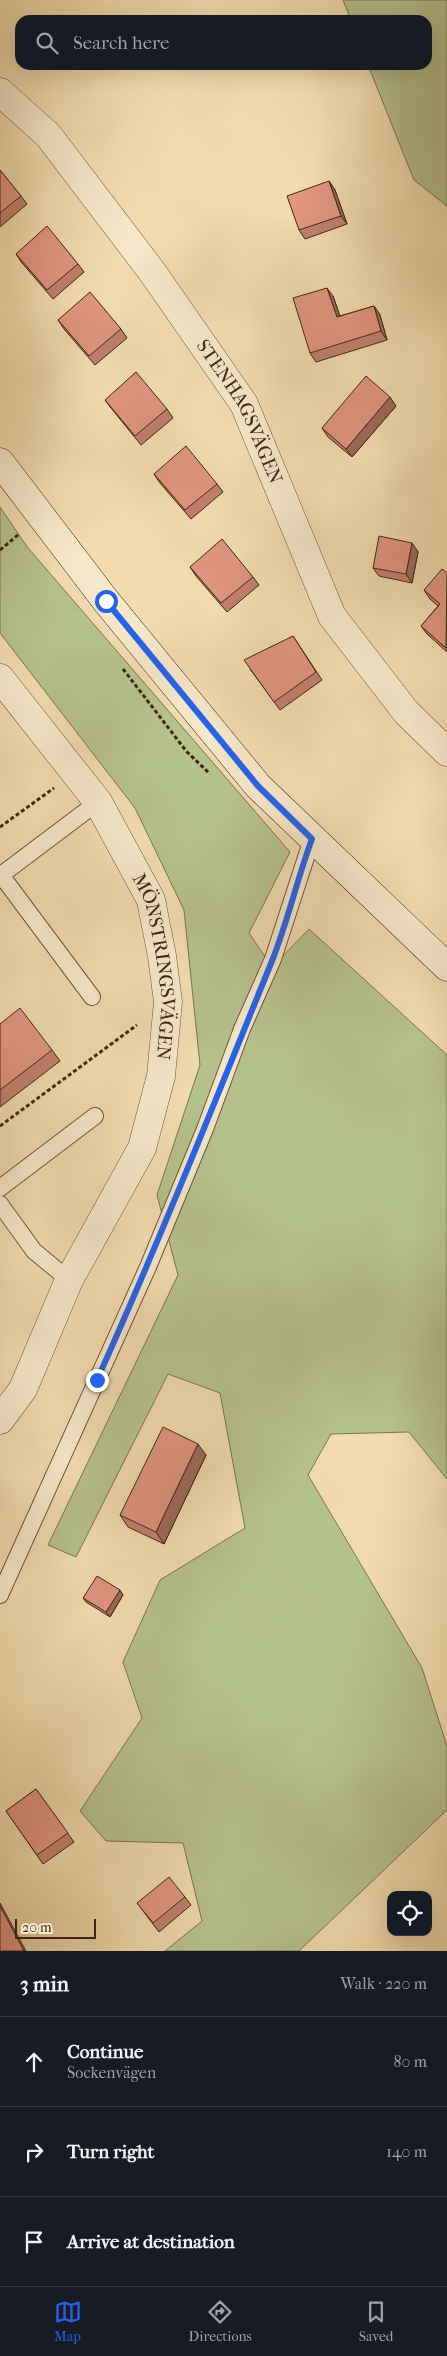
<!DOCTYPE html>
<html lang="en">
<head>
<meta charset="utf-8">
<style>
  :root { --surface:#171b24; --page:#242831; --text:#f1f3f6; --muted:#9ea1a6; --line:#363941; --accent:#2563eb }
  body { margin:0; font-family:"IM FELL French Canon",serif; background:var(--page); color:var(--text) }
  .controls { position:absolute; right:15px; bottom:15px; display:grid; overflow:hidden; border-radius:10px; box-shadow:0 5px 20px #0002 }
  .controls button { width:45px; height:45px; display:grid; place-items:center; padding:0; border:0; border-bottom:1px solid var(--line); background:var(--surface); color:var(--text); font:25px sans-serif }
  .scale { position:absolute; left:15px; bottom:12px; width:81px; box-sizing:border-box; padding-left:5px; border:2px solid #3f2612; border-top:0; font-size:14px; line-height:18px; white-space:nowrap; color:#3f2612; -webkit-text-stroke:4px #f7e8cb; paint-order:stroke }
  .stop { position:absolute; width:15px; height:15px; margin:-11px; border:4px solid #2563eb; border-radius:50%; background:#fff }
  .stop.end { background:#2563eb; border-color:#fff; box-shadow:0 1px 5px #0008 }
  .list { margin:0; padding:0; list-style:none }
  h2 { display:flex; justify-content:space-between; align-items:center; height:65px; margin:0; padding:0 20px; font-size:21px }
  h2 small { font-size:16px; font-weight:400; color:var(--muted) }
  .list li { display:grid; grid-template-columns:32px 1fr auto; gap:15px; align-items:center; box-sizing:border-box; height:90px; padding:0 20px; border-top:1px solid var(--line) }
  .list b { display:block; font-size:19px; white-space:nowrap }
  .list p { margin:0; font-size:16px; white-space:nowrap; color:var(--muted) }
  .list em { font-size:16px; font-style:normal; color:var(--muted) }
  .icon { flex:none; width:28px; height:28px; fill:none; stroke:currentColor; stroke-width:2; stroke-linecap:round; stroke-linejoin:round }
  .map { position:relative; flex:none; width:447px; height:1951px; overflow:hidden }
  .search { position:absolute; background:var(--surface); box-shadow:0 5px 20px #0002; left:15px; right:15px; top:15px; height:55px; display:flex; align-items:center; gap:12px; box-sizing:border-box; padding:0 18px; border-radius:15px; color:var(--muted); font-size:19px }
  .sheet { height:335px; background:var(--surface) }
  nav { display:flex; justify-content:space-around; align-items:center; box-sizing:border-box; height:70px; border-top:1px solid var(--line); background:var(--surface); font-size:14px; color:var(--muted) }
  nav a { display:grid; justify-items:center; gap:2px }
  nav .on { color:var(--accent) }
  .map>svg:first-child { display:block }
</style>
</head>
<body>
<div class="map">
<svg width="447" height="1951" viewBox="0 0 447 1951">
  <rect width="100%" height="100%" fill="#f2dcaf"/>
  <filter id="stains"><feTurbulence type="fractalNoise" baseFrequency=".004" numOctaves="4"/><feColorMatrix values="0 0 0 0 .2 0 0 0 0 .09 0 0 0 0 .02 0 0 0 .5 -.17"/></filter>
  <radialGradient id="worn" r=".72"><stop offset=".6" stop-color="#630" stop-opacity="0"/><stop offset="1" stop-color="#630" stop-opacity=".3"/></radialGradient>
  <g fill="#b6c28e" stroke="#7a7450">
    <polygon points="343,0 447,0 447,206 414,180 368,65 427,65 427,20 351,20"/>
    <polygon points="0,507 28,548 290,852 249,933 272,967 309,929 447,1055 447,1479 409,1432 331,1434 308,1475 422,1668 447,1746 447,1810 299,1951 165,1951 202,1921 183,1843 106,1841 80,1811 142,1718 123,1662 160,1580 245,1528 220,1393 168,1374 76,1557 48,1545 178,1275 157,1195 200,1065 184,910 135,808 0,633"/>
  </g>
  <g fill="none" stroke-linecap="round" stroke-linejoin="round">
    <g stroke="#6c5439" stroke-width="18">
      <g id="lane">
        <polyline points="92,997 1,875 98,802"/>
        <polyline points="0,1188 95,1116"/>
        <polyline points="0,1204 34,1251 69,1280"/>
        <polyline points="0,1595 148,1267 205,1129 242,1029 273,959 312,839"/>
      </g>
    </g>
    <g stroke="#6c5439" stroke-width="29">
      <g id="street">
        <path id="s1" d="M0,92L48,135L153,273L244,404L332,616L406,712L447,752"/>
        <path id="s2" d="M0,678L98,802L151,900L162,956L168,1002L161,1076L142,1148L69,1280L23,1389L0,1420"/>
      </g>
    </g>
    <g stroke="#3f2612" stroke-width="29">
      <polyline id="secondary" points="0,462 106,601 258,786 447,967"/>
    </g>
    <g stroke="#3f2612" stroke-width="3" stroke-dasharray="4 2.5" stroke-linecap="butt">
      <polyline points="0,550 19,534"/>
      <polyline points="123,669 187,752 210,774"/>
      <polyline points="0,827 54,788"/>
      <polyline points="0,1126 137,1025"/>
    </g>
    <use href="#lane" stroke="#f7e8cb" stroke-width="16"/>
    <use href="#street" stroke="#f7e8cb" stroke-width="28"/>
    <use href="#secondary" stroke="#f7e8cb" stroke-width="28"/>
  </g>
  <g fill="#c1806f" stroke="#3f2612">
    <polygon points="0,170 21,196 27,204 0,227"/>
    <polygon points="329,181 335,190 347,224 305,239 299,230"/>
    <polygon points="16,254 78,264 84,272 53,299 22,263"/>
    <polygon points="333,296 340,316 374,306 380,315 387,340 316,362 310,353"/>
    <polygon points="58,320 121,329 127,338 95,365 64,329"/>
    <polygon points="105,400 167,409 173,418 141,445 111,408"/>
    <polygon points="396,406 352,457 328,437 322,428"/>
    <polygon points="154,474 217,484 223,492 191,519 160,483"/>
    <polygon points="412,543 418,552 412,583 379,576 373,568"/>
    <polygon points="190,567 253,577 259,585 227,612 196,576"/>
    <polygon points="447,573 447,652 427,634 421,626 438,606 430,599 424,590"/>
    <polygon points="293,636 322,680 280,710 250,669"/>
    <polygon points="0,1024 52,1050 60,1061 0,1107"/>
    <polygon points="206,1455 164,1544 128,1527 120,1515"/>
    <polygon points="123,1595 110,1617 86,1602 83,1598"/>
    <polygon points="36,1789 74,1842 43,1864 6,1811"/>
    <polygon points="185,1897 191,1905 159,1932 137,1903"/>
  </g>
  <g fill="#9d685a" stroke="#3f2612">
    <polygon points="329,181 335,190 347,224 341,216"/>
    <polygon points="327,288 333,296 343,326 337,317"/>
    <polygon points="374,306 380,315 387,340 381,331"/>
    <polygon points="390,397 396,406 352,457 346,449"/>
    <polygon points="412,543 418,552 412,583 406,574"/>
    <polygon points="198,1444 206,1455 164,1544 156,1532"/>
    <polygon points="120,1590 123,1595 110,1617 106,1612"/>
    <polygon points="0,1903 26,1951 24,1951 0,1906"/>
  </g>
  <g fill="#e09581" stroke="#3f2612">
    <polygon points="0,170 21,196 0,213"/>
    <polygon points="329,181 341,216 299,230 287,196"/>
    <polygon points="47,226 78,264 47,290 16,254"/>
    <polygon points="327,288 337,317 374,306 381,331 310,353 293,298"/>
    <polygon points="90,292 121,329 89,356 58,320"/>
    <polygon points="136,372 167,409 135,436 105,400"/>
    <polygon points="366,376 390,397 346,449 322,428"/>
    <polygon points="186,446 217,484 185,510 154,474"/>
    <polygon points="379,536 412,543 406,574 373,568"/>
    <polygon points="222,539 253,577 221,603 190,567"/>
    <polygon points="442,569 447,573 446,648 421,626 440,604 424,590"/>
    <polygon points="293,636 316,672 274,702 244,660"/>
    <polygon points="20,1008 52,1050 0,1090 0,1024"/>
    <polygon points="163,1427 198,1444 156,1532 120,1515"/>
    <polygon points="97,1576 120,1590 106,1612 83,1598"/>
    <polygon points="36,1789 68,1833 37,1855 6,1811"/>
    <polygon points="169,1877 185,1897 153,1923 137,1903"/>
    <polygon points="0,1906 24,1951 0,1951"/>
  </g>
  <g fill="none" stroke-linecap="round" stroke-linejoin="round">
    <path stroke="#2563eb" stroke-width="6" d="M97,1380C159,1242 215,1101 272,961C288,921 297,879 312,839L258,786L106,601"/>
  </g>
  <g text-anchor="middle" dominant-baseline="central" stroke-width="4" stroke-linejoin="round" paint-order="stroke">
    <g font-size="19" fill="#3f2612" stroke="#f7e8cb">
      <text stroke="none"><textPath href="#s1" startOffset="402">STENHAGSVÄGEN</textPath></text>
      <text stroke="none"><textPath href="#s2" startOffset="336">MÖNSTRINGSVÄGEN</textPath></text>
    </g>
  </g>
  <rect width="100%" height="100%" filter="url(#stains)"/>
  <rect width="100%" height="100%" fill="url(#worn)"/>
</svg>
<div class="controls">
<button><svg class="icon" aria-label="locate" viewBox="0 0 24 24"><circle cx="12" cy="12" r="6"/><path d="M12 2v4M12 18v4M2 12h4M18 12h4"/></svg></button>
</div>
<div class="scale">20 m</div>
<div class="stop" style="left:106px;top:601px"></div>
<div class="stop end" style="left:97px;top:1380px"></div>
<div class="search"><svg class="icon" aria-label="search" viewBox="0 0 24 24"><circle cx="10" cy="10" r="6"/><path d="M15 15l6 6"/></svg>Search here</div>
</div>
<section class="sheet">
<h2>3 min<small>Walk · 220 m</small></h2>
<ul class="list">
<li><svg class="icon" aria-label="ahead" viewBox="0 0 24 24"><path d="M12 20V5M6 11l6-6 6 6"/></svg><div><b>Continue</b><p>Sockenvägen</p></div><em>80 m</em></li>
<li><svg class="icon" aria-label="right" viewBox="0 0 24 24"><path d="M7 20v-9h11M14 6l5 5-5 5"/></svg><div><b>Turn right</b></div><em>140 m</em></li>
<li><svg class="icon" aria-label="arrive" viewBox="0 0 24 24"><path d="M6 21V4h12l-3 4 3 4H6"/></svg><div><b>Arrive at destination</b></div></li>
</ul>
</section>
<nav>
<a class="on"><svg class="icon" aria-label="map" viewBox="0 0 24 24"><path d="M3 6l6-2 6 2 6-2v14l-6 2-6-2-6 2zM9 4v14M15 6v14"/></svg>Map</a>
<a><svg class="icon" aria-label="directions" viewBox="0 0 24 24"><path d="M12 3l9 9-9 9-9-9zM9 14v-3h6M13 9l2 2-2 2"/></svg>Directions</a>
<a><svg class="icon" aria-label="saved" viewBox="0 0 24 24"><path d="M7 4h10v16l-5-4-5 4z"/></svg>Saved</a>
</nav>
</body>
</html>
